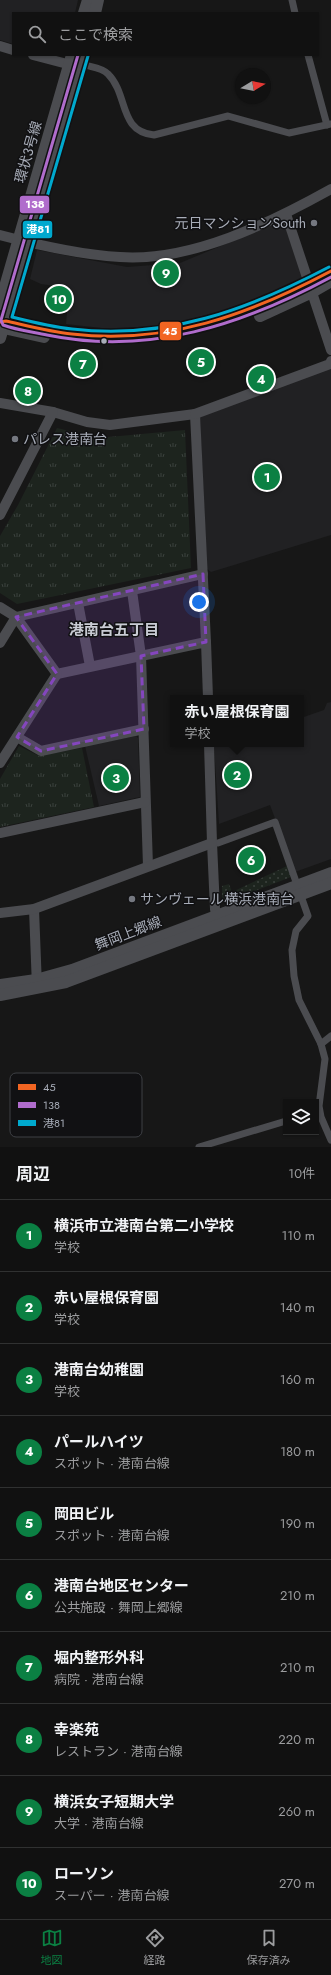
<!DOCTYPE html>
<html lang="ja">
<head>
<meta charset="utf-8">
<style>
  :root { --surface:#111; --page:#1e1f1f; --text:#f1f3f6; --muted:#9c9d9f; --line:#303131; --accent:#0b8043 }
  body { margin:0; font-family:Jost,"Noto Sans JP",sans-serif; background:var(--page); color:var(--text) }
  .controls { position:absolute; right:12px; bottom:12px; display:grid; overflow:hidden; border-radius:0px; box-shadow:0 1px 3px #0004 }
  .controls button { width:36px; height:36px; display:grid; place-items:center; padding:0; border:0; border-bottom:1px solid var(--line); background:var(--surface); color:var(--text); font:20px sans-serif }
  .compass { position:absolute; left:235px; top:68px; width:36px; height:36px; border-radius:50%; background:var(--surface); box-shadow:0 1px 3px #0004; rotate:80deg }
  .you { position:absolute; left:199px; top:602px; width:14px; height:14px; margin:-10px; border:3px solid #fff; border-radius:50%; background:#1a73e8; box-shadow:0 0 0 6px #1a73e833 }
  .badge { display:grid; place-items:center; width:26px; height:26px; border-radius:50%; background:var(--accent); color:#fff; font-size:13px; font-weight:700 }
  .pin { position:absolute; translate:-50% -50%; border:2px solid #fff; box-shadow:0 1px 4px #0006 }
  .popup { position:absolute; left:170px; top:695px; width:134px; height:52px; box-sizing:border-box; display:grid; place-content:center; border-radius:0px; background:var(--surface); filter:drop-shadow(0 1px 3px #0005); font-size:13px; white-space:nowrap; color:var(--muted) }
  .popup b { font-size:15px; color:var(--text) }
  .popup::after { content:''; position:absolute; left:50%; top:100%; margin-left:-8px; border:8px solid transparent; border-top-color:var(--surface) }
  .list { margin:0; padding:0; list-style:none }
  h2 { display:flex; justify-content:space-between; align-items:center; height:52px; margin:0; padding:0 16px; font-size:17px }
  h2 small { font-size:13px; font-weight:400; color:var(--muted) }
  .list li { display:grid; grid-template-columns:26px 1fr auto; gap:12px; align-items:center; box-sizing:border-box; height:72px; padding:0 16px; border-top:1px solid var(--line) }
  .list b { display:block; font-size:15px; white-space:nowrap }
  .list p { margin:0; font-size:13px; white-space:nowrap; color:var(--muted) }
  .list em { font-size:13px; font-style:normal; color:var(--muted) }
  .icon { flex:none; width:22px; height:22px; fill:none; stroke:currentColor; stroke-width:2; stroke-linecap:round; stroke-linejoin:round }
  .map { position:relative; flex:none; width:331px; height:1147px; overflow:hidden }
  .search { position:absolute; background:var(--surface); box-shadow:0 1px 3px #0004; left:12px; right:12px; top:12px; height:44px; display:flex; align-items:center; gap:10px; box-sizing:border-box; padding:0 14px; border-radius:0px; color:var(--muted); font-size:15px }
  .sheet { height:772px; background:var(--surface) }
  nav { display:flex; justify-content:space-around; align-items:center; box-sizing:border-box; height:56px; border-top:1px solid var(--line); background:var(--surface); font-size:11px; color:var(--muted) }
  nav a { display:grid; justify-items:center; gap:2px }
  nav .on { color:var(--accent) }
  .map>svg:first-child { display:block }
</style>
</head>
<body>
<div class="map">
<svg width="331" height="1147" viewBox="0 0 331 1147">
  <defs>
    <pattern id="park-tufts" width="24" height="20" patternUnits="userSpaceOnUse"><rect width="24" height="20" fill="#1d241e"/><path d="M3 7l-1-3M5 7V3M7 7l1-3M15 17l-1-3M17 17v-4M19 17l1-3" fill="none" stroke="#3b413d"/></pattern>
    <pattern id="garden-dots" width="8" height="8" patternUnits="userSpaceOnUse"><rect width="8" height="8" fill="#1d241e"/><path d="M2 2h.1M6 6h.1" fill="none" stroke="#3b413d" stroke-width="1.8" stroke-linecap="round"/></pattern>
  </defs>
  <rect width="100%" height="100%" fill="#171717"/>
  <g fill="#212123">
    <polygon points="0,0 78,0 75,13 13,13 13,44 0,40"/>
    <polygon points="283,220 303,278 244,306 181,326 111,329 66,324 69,288 41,284 30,279 37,250 127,267 180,263"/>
    <polygon points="331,368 331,535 211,572 207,569 200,418 203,414"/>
    <polygon points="331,702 331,859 295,872 270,805 219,824 214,746 214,744 301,744 301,718 324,710 327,703"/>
    <polygon points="136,736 138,738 140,797 99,806 85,746"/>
  </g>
  <g fill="url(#park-tufts)">
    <polygon points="57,428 98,438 185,430 191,568 17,604 0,593 0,536 18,505"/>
    <polygon points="19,746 39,756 82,748 94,807 0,827 0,779"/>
  </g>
  <polygon fill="url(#garden-dots)" points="287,866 291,877 226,902 222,899 222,886 229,884 232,892"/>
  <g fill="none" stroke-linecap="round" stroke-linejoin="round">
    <g stroke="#4b4c50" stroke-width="7">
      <polyline points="292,0 295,13"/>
      <polyline points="308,55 327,125"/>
      <path d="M85,65C92,67 103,68 108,74C129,95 118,131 154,135L228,116L289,133L331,124"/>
      <polyline points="218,843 275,822 308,916 296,931 292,950 294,976 299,1000 321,1044 325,1059 319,1106 321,1117 331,1140"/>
      <polyline points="321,1044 331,1036"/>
      <polyline points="199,1147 286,1121"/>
    </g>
    <g stroke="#4b4c50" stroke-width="10">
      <polyline points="0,46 13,50"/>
      <polyline points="33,55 75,66"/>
      <polyline points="286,214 331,350"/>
      <path d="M0,235C38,245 81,255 120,257C191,262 270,223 331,189"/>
      <polyline points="0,403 53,412 87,422 110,425 195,414 206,642"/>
      <polyline points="195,414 330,364 331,361"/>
      <polyline points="0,515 53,412"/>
      <polyline points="132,591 141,656 148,866"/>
      <polyline points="78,603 90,666"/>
      <polyline points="0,607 16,617 57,674 206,642 208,698"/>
      <polyline points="0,643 16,617 203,574"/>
      <polyline points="17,737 41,751 144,729"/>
      <polyline points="209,744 212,843 215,909 218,924"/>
      <polyline points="0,763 57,674"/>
      <polyline points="0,833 145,802"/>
      <polyline points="34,909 37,987"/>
      <polyline points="0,913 34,909 212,843"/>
    </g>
    <g stroke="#4b4c50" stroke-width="12">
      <polyline points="84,13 88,0"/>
      <polyline points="95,13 98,0"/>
      <polyline points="0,304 72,55"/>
      <polyline points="260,316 312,292 331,281"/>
      <path d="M0,322L6,321C30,326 55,333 80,335C174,344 251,316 331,271"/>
      <polyline points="0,327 44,337"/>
      <polyline points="0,338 83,55"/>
      <polyline points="0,985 36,980 72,970 331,873"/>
      <polyline points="0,995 66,982 331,883"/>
    </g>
    <g stroke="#111113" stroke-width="6">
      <path id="bus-1" d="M0,322L6,321C28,326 50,332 72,334C167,345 248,315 331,271"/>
    </g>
    <g stroke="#111113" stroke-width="6">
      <path id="bus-2" d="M78,55L1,320L3,325C16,330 33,332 47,335C149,356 242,325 331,277"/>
    </g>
    <g stroke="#111113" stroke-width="6">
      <path id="bus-3" d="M88,56L12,317C32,322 52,327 72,329C167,340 247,310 329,267"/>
    </g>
    <use href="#bus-1" stroke="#f26522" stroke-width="3"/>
    <use href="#bus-2" stroke="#b06ccc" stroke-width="3"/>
    <use href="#bus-3" stroke="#00a9ce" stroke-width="3"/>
  </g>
  <path fill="#8446be" fill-opacity="0.2" stroke="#8446be" stroke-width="3" stroke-dasharray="8 5" stroke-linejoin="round" d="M203,574L206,642L141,656L144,729L41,751L17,737L57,674L16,617Z"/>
  <g fill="#757880" stroke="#111113" stroke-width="1.5">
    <circle cx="314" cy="223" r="4"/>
    <circle cx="15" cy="439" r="4"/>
    <circle cx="132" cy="899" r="4"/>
  </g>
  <circle fill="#a8adb8" stroke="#111113" stroke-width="1.5" cx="104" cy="341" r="3.5"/>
  <g text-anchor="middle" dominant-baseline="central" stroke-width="3" stroke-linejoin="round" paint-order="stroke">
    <g font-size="14" fill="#a8adb8" stroke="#111113">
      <text transform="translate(28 152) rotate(-74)">環状3号線</text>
      <text transform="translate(128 933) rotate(-21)">舞岡上郷線</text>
    </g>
    <g font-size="14" fill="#a8adb8" stroke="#111113" text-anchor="start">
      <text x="306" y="223" text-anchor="end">元日マンションSouth</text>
      <text x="23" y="439">パレス港南台</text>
      <text x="140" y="899">サンヴェール横浜港南台</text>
    </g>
    <g font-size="15" font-weight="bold" fill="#c9ccd4" stroke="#111113">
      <text x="114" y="630">港南台五丁目</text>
    </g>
  </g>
  <rect x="10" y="1073" width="132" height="64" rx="6" fill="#111113" stroke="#3e4045" stroke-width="1"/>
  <rect x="18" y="1084" width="18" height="6" fill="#f26522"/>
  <rect x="18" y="1102" width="18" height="6" fill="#b06ccc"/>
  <rect x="18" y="1120" width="18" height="6" fill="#00a9ce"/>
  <g font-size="11" fill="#a8adb8">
    <text x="43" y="1091">45</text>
    <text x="43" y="1109">138</text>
    <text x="43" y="1127">港81</text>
  </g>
  <g stroke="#111113" stroke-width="1.5">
    <rect x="19" y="195" width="31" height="19" rx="4" fill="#b06ccc"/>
    <rect x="22" y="220" width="31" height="19" rx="4" fill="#00a9ce"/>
    <rect x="159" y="321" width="23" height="20" rx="4" fill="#f26522"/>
  </g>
  <g font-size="11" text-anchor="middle" font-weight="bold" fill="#fff">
    <text x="35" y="208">138</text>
    <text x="38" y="233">港81</text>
    <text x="170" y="335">45</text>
  </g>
</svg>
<div class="controls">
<button><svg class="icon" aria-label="layers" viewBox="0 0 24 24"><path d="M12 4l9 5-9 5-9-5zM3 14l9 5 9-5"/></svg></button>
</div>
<svg class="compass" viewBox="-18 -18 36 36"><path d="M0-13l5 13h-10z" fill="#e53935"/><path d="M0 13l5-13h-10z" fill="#9c9d9f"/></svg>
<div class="you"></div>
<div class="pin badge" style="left:267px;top:477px">1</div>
<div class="pin badge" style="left:237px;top:775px">2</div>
<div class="popup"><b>赤い屋根保育園</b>学校</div>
<div class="pin badge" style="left:116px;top:778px">3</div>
<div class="pin badge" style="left:261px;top:379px">4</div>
<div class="pin badge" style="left:201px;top:362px">5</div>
<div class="pin badge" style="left:251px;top:860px">6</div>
<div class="pin badge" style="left:83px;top:364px">7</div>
<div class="pin badge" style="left:28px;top:391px">8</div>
<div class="pin badge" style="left:166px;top:273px">9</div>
<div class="pin badge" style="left:59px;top:299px">10</div>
<div class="search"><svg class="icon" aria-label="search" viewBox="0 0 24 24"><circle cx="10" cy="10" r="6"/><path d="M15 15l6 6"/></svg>ここで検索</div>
</div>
<section class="sheet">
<h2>周辺<small>10件</small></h2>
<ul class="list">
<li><span class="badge">1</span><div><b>横浜市立港南台第二小学校</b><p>学校</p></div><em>110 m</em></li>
<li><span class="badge">2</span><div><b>赤い屋根保育園</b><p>学校</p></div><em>140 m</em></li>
<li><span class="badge">3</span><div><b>港南台幼稚園</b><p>学校</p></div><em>160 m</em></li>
<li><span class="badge">4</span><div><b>パールハイツ</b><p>スポット · 港南台線</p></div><em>180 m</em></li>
<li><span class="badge">5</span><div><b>岡田ビル</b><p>スポット · 港南台線</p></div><em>190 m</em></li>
<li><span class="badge">6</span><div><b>港南台地区センター</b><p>公共施設 · 舞岡上郷線</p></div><em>210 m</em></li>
<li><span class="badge">7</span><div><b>堀内整形外科</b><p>病院 · 港南台線</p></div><em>210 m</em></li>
<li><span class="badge">8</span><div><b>幸楽苑</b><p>レストラン · 港南台線</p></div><em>220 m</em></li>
<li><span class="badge">9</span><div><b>横浜女子短期大学</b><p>大学 · 港南台線</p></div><em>260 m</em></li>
<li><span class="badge">10</span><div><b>ローソン</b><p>スーパー · 港南台線</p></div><em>270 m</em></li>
</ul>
</section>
<nav>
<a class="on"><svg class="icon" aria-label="map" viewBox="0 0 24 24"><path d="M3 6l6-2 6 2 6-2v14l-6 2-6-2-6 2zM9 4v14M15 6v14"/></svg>地図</a>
<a><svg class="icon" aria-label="directions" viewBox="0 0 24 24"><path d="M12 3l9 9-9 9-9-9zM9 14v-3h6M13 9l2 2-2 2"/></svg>経路</a>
<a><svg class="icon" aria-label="saved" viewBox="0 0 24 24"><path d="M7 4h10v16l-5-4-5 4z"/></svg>保存済み</a>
</nav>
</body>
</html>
